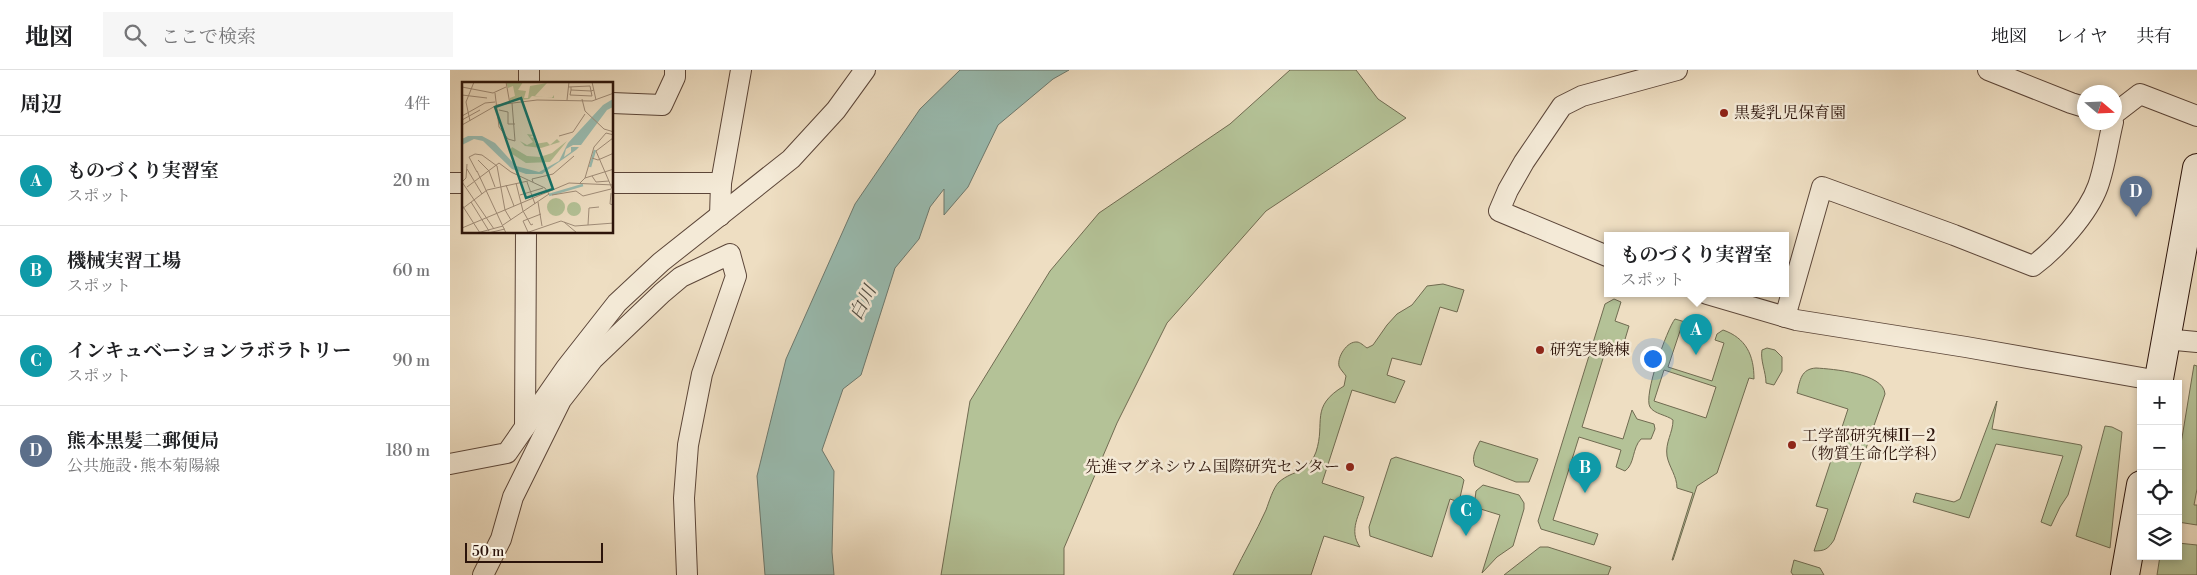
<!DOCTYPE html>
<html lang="ja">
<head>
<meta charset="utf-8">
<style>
  :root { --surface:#fff; --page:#f6f6f6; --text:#202124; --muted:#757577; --line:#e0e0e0; --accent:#0b8043 }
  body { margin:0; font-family:"Libre Bodoni","Noto Serif JP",serif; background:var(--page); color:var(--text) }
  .controls { position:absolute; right:15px; bottom:15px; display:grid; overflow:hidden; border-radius:0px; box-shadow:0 2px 8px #0003 }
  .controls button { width:45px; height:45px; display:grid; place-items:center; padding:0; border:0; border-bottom:1px solid var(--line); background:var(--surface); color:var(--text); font:25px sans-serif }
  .compass { position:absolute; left:1627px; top:15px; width:45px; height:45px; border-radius:50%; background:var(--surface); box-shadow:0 2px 8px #0003; rotate:109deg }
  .scale { position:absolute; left:15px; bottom:12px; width:138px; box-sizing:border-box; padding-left:5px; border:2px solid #2c140b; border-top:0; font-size:14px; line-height:18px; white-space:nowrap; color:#2c140b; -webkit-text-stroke:4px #f4ead7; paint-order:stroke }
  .you { position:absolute; left:1202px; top:288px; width:18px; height:18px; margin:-12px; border:4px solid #fff; border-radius:50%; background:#1a73e8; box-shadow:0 0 0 8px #1a73e833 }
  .badge { display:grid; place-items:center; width:32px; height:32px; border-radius:50%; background:var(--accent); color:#fff; font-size:16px; font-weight:700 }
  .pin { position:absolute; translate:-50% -41px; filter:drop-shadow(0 1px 2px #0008) }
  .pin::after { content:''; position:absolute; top:26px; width:18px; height:15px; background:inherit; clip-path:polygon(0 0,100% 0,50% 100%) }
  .popup { position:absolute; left:1154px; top:162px; width:185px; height:65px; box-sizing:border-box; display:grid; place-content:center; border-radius:0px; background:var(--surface); filter:drop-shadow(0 1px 4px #0005); font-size:16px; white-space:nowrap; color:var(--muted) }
  .popup b { font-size:19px; color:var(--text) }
  .popup::after { content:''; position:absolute; left:50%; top:100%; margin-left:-10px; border:10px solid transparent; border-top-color:var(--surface) }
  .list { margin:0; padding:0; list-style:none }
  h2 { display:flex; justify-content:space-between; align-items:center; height:65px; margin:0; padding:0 20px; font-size:21px }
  h2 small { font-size:16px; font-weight:400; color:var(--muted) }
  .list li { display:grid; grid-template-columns:32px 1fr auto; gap:15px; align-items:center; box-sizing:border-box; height:90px; padding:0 20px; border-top:1px solid var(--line) }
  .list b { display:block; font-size:19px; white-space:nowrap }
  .list p { margin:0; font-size:16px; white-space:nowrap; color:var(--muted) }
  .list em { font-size:16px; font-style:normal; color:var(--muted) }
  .icon { flex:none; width:28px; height:28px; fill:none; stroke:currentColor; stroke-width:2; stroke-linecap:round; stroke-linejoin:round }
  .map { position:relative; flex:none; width:1747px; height:505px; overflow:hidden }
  header { display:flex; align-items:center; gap:30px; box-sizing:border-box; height:70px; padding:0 25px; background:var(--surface); border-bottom:1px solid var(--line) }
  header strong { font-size:24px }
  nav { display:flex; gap:28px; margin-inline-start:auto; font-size:18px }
  .search { width:350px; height:45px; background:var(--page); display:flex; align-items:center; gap:12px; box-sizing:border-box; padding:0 18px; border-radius:0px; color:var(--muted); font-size:19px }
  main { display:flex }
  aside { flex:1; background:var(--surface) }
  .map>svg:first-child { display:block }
</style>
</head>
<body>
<header>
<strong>地図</strong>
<div class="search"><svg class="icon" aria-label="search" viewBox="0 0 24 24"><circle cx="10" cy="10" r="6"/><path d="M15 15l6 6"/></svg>ここで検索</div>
<nav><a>地図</a><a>レイヤ</a><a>共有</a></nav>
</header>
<main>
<aside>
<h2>周辺<small>4件</small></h2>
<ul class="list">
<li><span class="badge" style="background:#0f9aa8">A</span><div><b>ものづくり実習室</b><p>スポット</p></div><em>20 m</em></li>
<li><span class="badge" style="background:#0f9aa8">B</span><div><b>機械実習工場</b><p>スポット</p></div><em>60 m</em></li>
<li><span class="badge" style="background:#0f9aa8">C</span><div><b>インキュベーションラボラトリー</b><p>スポット</p></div><em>90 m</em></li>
<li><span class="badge" style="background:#5c6f8a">D</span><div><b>熊本黒髪二郵便局</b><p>公共施設 · 熊本菊陽線</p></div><em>180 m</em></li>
</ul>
</aside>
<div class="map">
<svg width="1747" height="505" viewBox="0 0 1747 505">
  <rect width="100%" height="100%" fill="#eedec2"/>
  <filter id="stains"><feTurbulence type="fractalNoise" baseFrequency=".004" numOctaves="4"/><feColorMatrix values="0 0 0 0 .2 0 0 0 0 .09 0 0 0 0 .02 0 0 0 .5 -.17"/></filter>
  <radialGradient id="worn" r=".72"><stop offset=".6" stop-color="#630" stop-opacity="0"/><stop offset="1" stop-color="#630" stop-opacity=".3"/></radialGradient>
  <g fill="#b4c297" stroke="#706b51" fill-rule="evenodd">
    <polygon points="840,0 906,0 928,29 956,48 816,141 717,253 667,353 614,478 614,505 491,505 520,331 600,201 649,143 780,54"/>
    <path d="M993,214L1014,220L1007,242L990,237L971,295L942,288L937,305L955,311L945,333L902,320L872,413L914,427C910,445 898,460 910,477L874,466L861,505H783C794,483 806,462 816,440C819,432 823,418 829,412C844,399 857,405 866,382C876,352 859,337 894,316L896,306C894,303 890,299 889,296C887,287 897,271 907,272C910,272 914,276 917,278L923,275L937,255L947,244L962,235L977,216Z"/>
    <path d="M1164,229L1171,232L1165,251L1179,256L1173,276L1158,272L1132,357L1173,369L1182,340L1187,349L1204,354L1205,359L1201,369H1191C1182,378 1185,394 1175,401L1166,397L1171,380L1129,367L1103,450L1148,464L1144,475L1091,459L1088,451L1155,234Z"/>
    <path d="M1225,249L1252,257L1259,263L1258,267L1231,258L1218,297L1262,311L1274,273L1265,270L1267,264L1273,260C1296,268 1304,285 1304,309L1299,308L1267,403L1247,416L1223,490H1222L1243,423L1227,418C1227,406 1219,397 1217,386C1215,372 1223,363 1223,350C1217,345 1204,344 1200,337C1193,326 1217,259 1225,249ZM1214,300L1266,317L1256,348L1204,331Z"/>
    <path d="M1317,278L1325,280L1332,287V301L1324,315L1316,313C1316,302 1310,290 1312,280Z"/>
    <polygon points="1744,295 1747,296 1747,419 1744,435 1747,435 1747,455 1728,452 1728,392"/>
    <path d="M1366,298C1382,299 1434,303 1435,324L1384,470C1378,479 1375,481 1364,481L1378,439L1366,436L1398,339L1347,323C1350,310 1351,299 1366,298Z"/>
    <polygon points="1547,331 1542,359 1631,375 1632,377 1618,425 1610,437 1601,456 1591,452 1613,386 1546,374 1519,448 1463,432 1466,423 1504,432 1510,429"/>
    <polygon points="1655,356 1662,357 1672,362 1660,478 1626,466"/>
    <path d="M1030,371L1088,389L1079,412H1066L1025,396C1021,387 1026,379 1030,371Z"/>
    <polygon points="946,387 1011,407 1014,410 1009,432 1000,429 982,487 920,466 919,457 941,389"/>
    <polygon points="1033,415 1069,425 1074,433 1074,439 1063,476 1047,487 1032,503 1050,445 1024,437 1026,421"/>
    <polygon points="1728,473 1747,475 1747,505 1707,505 1710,486 1728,486"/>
    <polygon points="1090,477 1098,477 1161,497 1158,505 1054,505"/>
    <polygon points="1344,490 1370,498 1374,505 1343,505 1341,502"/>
  </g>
  <polygon fill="#99bcb1" stroke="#6d796f" points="510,0 619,0 603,9 548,55 518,117 494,145 494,119 480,137 469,169 445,198 411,305 393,319 372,380 384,401 382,482 384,505 315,505 307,406 336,289 405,134 470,39"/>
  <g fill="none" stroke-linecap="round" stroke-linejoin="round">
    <g stroke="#5c4639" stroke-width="22">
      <g id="minor">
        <polyline points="1538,0 1621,33 1634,37"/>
        <polyline points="79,14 79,0"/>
        <polyline points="162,33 212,35 225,7 225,0"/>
        <polyline points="1664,44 1690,24 1747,46"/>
        <polyline points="0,113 14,113"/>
        <polyline points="162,113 271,113"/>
        <polyline points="270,146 271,113 291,0"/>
        <polyline points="1157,186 1049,141 1058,120 1074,92 1112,36 1132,26 1227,0"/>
        <polyline points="1257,224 1346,250 1516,277 1709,311"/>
        <path d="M1335,247L1372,117L1504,165L1583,196C1606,179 1638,144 1648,116C1655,96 1658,73 1663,52"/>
        <polyline points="1715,269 1747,272"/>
        <polyline points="75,357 76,162"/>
        <polyline points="0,394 57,383 116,298 167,233 211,192 341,89 386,40 415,0"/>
        <polyline points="33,505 51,469 63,427 111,330 143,289 212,223 231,207 280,184 286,206 252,304 238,375 234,428 237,505"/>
      </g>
    </g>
    <g stroke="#2c140b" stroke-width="30">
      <g id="secondary">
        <polyline points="1708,314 1747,98"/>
        <polyline points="1675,505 1691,415"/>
      </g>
    </g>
    <use href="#minor" stroke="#f4ead7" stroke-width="20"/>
    <use href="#secondary" stroke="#f4ead7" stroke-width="28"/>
  </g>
  <g fill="#8f2418" stroke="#f4ead7" stroke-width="2">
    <circle cx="1274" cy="43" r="5"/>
    <circle cx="1090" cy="280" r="5"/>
    <circle cx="1342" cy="375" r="5"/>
    <circle cx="900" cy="397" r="5"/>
  </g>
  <g text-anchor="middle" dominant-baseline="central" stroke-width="5" stroke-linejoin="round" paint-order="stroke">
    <g font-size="16" fill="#2c140b" stroke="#f4ead7" text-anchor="start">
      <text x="1284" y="43">黒髪乳児保育園</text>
      <text x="1100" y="280">研究実験棟</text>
      <text x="1352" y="366">工学部研究棟II－2<tspan x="1352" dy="18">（物質生命化学科）</tspan></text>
      <text x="890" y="397" text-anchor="end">先進マグネシウム国際研究センター</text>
    </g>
    <g font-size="18" font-style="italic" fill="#524f45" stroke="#f4ead7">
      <text transform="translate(413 233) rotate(-63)">白川</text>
    </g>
  </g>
  <g transform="translate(12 12)">
    <rect width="151" height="151" fill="#eedec2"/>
    <path d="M44,0H61L56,8L64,9L62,16H66L68,4L85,1L73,14L90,16L92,13V16L70,14L67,17L58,18L57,14V18L48,20V16L53,14L51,4L46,6ZM65,52L72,53L68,55L72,56L73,62L85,60L88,63L95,57L98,60L79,66L63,64L58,59L65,63L71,60ZM105,59L88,80L64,81L47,70L50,65L65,74L78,75L90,71ZM85 125a9 9 0 1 1 18 0a9 9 0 1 1-18 0ZM105 127a7 7 0 1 1 14 0a7 7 0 1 1-14 0Z" fill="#b4c297"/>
    <path d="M151,17V25L145,28L119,63H111L104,67L102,75L109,70V65H117L114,68L80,92H64L50,87L21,59L12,57L0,63V57L6,54H20L33,61L54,84L77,90L97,79L106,61L141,23Z" fill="#99bcb1"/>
    <path fill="none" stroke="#99bcb1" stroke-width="2.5" d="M128,85L133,68M87,113L121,103"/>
    <path fill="none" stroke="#a08d79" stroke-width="1" d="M44,0L48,22M130,0L134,18M0,5L31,11L44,5M106,5L128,4L129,9L132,8M109,8L129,9L130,14L108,13L109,8V5M33,11L37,45L46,57L53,59L50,21M0,13L25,16M120,17L123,29L142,47L152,50M105,18L107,0M37,28L46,30V42H53M0,34L23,21L33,20M0,38L18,28M8,39L4,20L12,0M0,43L35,23L75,18L130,19L152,11M97,54L111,50L123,32M151,56L134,69L152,111M130,76L136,78L152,71M16,78L27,89L33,105M5,87L20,112M15,89L44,151M15,90L7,75L13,72L20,73L35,84L43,128L49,138M130,94L134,100L147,99M123,96L152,87M0,100L32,147M0,100L4,96L5,82M65,100L73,122M71,100L70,97L91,92L112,74M54,101L61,129L69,143L71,142M118,101L123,96L132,65L144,51L152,53M44,103L52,124M5,105L37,81L49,90L83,106L87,112L41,143M149,111L148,122L152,123M58,113L81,106M90,113L114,109L121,114L149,107M9,120L27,149M76,120L80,144M0,123L18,151M0,127L25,108L66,99M102,140L115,151M126,143L127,126L137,125M0,146L107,101L152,103M66,150L61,139L79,132M15,151L41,144M26,151L43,147M64,151L99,139L113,144L152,141"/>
    <path fill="#0f766e" fill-opacity="0.15" stroke="#0f766e" stroke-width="2.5" d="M59,16L91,107L64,116L33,25Z"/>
    <rect width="151" height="151" fill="none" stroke="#2c140b" stroke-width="2.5"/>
  </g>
  <rect width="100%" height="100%" filter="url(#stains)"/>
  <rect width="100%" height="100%" fill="url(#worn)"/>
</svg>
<div class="controls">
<button>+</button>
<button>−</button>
<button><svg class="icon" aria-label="locate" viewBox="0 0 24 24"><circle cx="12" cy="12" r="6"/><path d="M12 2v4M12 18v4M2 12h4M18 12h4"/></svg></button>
<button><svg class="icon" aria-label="layers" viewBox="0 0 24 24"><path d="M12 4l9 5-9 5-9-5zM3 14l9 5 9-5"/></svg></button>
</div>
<svg class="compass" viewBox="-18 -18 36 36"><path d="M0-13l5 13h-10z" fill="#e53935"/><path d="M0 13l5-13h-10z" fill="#757577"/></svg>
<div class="scale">50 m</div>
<div class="you"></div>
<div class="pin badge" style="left:1246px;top:285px;background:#0f9aa8">A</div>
<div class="popup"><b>ものづくり実習室</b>スポット</div>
<div class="pin badge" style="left:1135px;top:423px;background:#0f9aa8">B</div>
<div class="pin badge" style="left:1016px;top:466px;background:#0f9aa8">C</div>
<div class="pin badge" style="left:1686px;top:147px;background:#5c6f8a">D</div>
</div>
</main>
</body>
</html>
